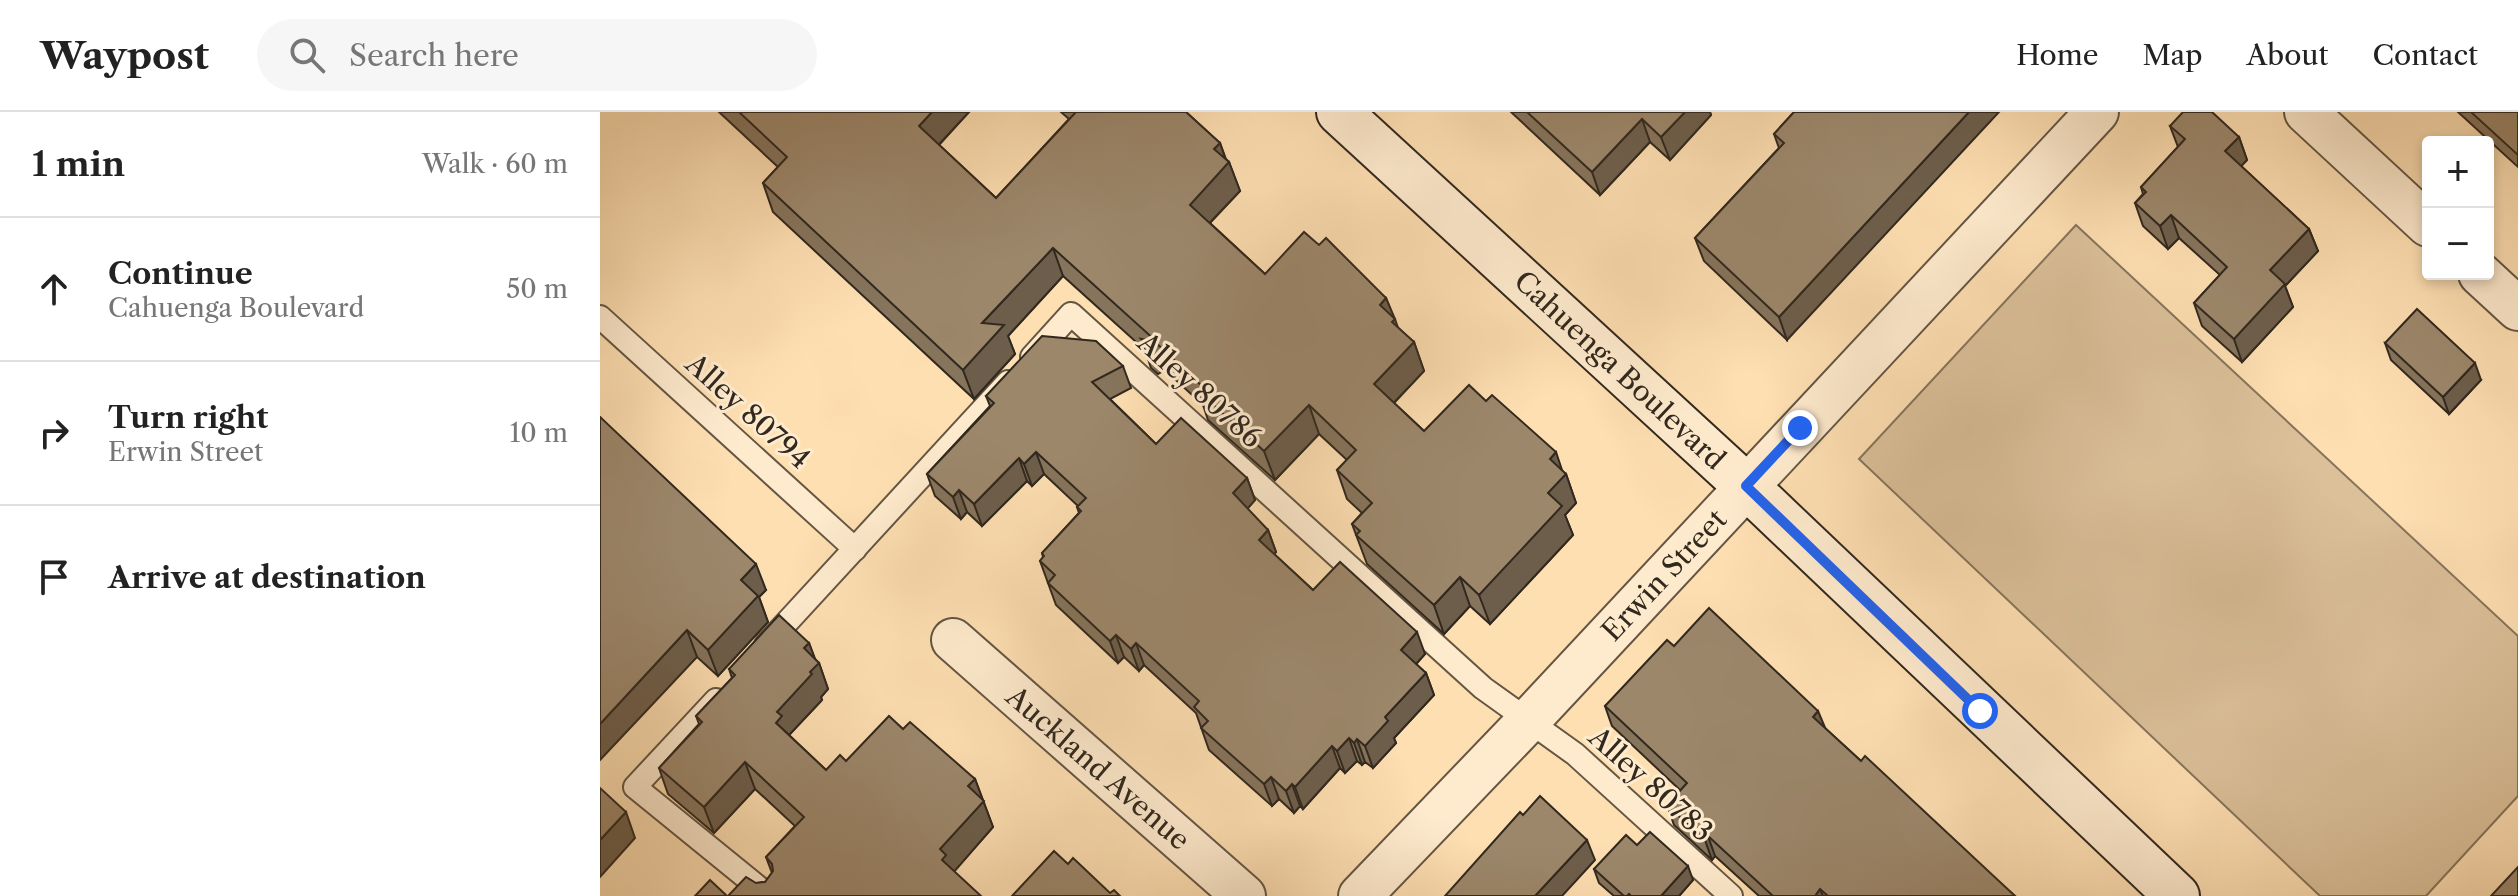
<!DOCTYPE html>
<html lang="en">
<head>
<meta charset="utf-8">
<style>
  :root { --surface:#fff; --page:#f6f6f6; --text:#222; --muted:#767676; --line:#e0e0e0 }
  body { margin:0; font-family:"Libre Caslon Text",serif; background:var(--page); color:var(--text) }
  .controls { position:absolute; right:24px; top:24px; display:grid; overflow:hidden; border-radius:8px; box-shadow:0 4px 12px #0003 }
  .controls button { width:72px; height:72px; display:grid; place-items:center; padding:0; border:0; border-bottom:2px solid var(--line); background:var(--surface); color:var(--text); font:40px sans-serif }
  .stop { position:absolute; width:24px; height:24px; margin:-18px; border:6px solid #2563eb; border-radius:50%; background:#fff }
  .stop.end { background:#2563eb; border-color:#fff; box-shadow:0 2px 8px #0008 }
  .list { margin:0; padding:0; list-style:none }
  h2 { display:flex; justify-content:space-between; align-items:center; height:104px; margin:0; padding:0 32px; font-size:34px }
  h2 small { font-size:26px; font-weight:400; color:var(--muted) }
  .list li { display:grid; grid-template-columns:52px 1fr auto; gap:24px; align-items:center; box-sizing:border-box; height:144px; padding:0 32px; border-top:2px solid var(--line) }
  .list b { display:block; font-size:30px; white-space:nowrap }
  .list p { margin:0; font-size:26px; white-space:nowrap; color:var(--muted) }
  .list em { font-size:26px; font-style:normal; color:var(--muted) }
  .icon { flex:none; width:44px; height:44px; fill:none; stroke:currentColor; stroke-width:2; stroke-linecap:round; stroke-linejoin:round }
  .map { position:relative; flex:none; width:1918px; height:784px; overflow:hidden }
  header { display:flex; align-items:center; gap:48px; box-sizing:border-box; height:112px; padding:0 40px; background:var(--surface); border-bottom:2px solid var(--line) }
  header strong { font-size:38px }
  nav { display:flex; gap:44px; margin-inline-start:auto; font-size:28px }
  .search { width:560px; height:72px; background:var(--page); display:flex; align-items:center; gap:20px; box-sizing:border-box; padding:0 28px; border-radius:44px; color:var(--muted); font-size:30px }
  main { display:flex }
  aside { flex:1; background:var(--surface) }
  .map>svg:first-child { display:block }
</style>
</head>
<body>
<header>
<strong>Waypost</strong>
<div class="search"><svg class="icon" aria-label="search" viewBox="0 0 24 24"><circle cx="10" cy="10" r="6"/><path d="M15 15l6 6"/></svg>Search here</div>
<nav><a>Home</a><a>Map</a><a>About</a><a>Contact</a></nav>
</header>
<main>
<aside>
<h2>1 min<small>Walk · 60 m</small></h2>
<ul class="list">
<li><svg class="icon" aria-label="ahead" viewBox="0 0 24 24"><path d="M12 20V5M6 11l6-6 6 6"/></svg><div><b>Continue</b><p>Cahuenga Boulevard</p></div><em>50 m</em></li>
<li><svg class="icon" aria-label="right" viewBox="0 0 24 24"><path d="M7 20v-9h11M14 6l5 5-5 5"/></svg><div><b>Turn right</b><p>Erwin Street</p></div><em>10 m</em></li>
<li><svg class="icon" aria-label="arrive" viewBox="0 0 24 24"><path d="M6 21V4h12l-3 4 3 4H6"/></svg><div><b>Arrive at destination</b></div></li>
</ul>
</aside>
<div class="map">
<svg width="1918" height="784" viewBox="0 0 1918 784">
  <rect width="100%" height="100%" fill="#fedfb2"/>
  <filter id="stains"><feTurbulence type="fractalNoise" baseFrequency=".0025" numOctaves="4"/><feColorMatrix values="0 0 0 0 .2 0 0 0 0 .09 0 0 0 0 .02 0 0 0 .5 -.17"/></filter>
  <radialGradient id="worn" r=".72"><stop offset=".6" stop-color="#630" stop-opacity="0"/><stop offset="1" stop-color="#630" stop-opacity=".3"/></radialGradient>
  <polygon fill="#dbc099" stroke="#86745c" stroke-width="2" points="1476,113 1918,524 1918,684 1826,784 1720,784 1259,347"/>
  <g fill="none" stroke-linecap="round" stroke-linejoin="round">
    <g stroke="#645643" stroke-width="26">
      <g id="service">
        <polyline points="0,205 255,437"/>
        <polyline points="432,245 471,202 883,576 975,642 1131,784"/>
        <polyline points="166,533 408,270"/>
        <polyline points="116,588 35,675 169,784"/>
      </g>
    </g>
    <g stroke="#645643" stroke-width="46">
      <g id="minor">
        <polyline points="1706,0 1828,113"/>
        <polyline points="1880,162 1918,197"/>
        <polyline points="353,528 644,784"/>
        <polyline points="760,784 928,609 1497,0"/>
      </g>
    </g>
    <g stroke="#31281e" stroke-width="48">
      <polyline id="secondary" points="739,0 1146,374 1577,784"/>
    </g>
    <use href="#service" stroke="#feeacd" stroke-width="22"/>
    <use href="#minor" stroke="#feeacd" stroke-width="42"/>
    <use href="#secondary" stroke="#feeacd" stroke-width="44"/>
  </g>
  <g fill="#86745c" stroke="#31281e" stroke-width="2">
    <polygon points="119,0 369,0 339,33 396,86 469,7 461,0 586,0 620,31 626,47 629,50 640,79 610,111 665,162 719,133 786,186 797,215 814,230 824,259 794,291 824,319 962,359 966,362 976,391 965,403 973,423 890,512 870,494 844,522 767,452 752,412 762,401 747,387 737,358 747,348 719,322 675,368 608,308 603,293 565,258 558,262 551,256 545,238 463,164 408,224 415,242 374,287 173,100 163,71 178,55"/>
    <polygon points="911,0 1110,0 1111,3 1070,48 1050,30 1000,83"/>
    <polygon points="1194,0 1187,228 1104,149 1095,126 1179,36 1174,22"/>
    <polygon points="1858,0 1918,0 1918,55"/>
    <polygon points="1570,14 1639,25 1647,48 1641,54 1709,117 1718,139 1685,174 1693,195 1642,250 1602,214 1594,191 1620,163 1579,126 1568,137 1543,114 1535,91 1543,82 1541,75 1578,35"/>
    <polygon points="1785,231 1881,268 1849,302 1791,248"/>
    <polygon points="523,254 531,276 510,287 556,332 647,366 655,388 647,397 668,418 676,440 674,442 713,478 825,542 816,552 826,561 834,583 794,626 796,631 773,656 765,650 762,653 757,649 745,661 740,656 703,697 700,694 694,701 679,687 672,694 609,638 596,601 544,553 539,559 524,545 518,551 456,493 440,449 443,445 442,441 479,401 477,395 478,394 444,362 432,374 427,369 382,414 367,400 361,407 335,384 327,362 390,294 386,284"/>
    <polygon points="0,305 166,478 159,485 168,510 118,564 97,545"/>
    <polygon points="209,531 215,547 219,551 228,577 221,585 222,588 189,623 226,658 246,649 303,617 375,667 393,715 354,759 156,771 165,770 172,761 166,745 195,714 155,677 114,721 68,682 59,656 99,612 96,604 132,566 129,557"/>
    <polygon points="1074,534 1225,616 1261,649 1415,784 1159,784 1115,744 1112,748 1074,713 1067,693 1080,678 1012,614 1005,594"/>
    <polygon points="1037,733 1093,768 1079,784 1014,784 999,771 994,757"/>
  </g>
  <g fill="#6d5e4b" stroke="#31281e" stroke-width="2">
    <polygon points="332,0 369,0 329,43 319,14"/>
    <polygon points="1085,0 1110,0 1111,3 1070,48 1061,25"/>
    <polygon points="1369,0 1399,0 1187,228 1179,205"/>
    <polygon points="1042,7 1050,30 1000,83 992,60"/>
    <polygon points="1639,25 1647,48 1634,62 1625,39"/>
    <polygon points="620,31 627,52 629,50 640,79 600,121 590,93 614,37"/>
    <polygon points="1571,103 1579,126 1568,137 1560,114"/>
    <polygon points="1709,117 1718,139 1685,174 1693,195 1642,250 1634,227 1670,158"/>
    <polygon points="453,136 463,164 408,224 415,242 374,287 363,258 382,211"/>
    <polygon points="786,186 795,207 805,236 780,193"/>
    <polygon points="814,230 824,259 784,301 774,272"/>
    <polygon points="1875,251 1881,268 1849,302 1843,285"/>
    <polygon points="709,293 719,322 675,368 664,339"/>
    <polygon points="436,340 444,362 432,374 424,352"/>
    <polygon points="956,340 964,364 966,362 976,391 965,403 973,423 890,512 879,483 948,381 950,347"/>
    <polygon points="419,346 427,369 382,414 374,392"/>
    <polygon points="647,366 655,388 641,404 633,381"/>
    <polygon points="359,378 367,400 361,407 353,385"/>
    <polygon points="668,418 676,440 667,450 659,428"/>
    <polygon points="156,452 166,478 159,485 168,510 118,564 108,538 141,468"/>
    <polygon points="860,465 870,494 844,522 834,493"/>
    <polygon points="87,518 97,545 0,648 0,612"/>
    <polygon points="817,520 825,542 809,560 801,538"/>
    <polygon points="516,523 524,545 518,551 510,529"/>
    <polygon points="209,531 217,552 219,551 228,577 221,585 222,588 189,623 176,611 177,600 204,536"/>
    <polygon points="536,531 544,553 539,559 531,537"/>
    <polygon points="826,561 834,583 794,626 796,631 773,656 765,634 785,605"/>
    <polygon points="1218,599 1226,618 1213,605"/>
    <polygon points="749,626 757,649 745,661 737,639"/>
    <polygon points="757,627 765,650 762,653 754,631"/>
    <polygon points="732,634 740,656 703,697 695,675"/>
    <polygon points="145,650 155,677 114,721 104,695"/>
    <polygon points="671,665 679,687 672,694 664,672"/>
    <polygon points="375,667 393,715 353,761 342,748 340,737 368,674"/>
    <polygon points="692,672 700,694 694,701 686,679"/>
    <polygon points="26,700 35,726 0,765 0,728"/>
    <polygon points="1108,724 1115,744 1112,748 1105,728"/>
    <polygon points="987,728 995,748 962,784 935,784"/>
    <polygon points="1088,754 1093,768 1079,784 1061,784"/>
    <polygon points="1220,777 1223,784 1215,784"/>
  </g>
  <g fill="#9c876b" stroke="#31281e" stroke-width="2">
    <polygon points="139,0 332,0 319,14 396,86 476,0 586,0 620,31 614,37 629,50 590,93 665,162 704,120 719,133 726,126 786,186 780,193 795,207 792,210 814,230 774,272 824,319 869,273 886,289 892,283 956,340 950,347 966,362 948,381 962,394 879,483 860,465 834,493 756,423 760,419 752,412 772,391 737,358 756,338 709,293 664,339 598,279 602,274 554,229 547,233 541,227 556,229 453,136 382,211 404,213 363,258 163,71 187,45"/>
    <polygon points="927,0 1085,0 1061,25 1042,7 992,60"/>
    <polygon points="1194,0 1369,0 1179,205 1095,126 1184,31 1174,22"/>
    <polygon points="1583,0 1612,0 1639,25 1625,39 1709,117 1670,158 1685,172 1634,227 1594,191 1627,155 1571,103 1560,114 1535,91 1546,80 1541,75 1585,27 1570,14"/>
    <polygon points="1871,0 1918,0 1918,43"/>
    <polygon points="1817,197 1875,251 1843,285 1785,231"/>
    <polygon points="442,224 496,229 523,254 492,270 556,332 581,306 647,366 633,381 668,418 659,428 713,478 740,450 817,520 801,538 826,561 785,605 788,609 765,634 757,627 754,631 749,626 737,639 732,634 695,675 692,672 686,679 671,665 664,672 601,616 608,609 594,595 599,589 536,531 531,537 516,523 510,529 448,471 455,463 440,449 444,444 442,441 481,399 477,395 486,386 436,340 424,352 419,346 374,392 359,378 353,385 327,362 394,291 386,284"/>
    <polygon points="0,305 156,452 141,468 158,484 108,538 87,518 0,612"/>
    <polygon points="1109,496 1218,599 1213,605 1261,649 1265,644 1415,784 1228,784 1220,777 1215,784 1173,784 1108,724 1105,728 1067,693 1087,671 1005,594 1067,528 1074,534"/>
    <polygon points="179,503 209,531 204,536 219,551 210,560 212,562 177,600 182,604 176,611 226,658 240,643 246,649 289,604 303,617 310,610 375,667 368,674 384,689 340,737 346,743 342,748 381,784 128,784 146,765 156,771 165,770 173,759 172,752 166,745 204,705 145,650 104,695 59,656 102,610 96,604 135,563 129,557"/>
    <polygon points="0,676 26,700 0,728"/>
    <polygon points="940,684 987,728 935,784 845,784 920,700 923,703"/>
    <polygon points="1050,720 1088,754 1061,784 1031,784 1029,782 1027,784 1024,784 994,757 1026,723 1037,733"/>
    <polygon points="454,739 468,752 473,746 510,781 514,778 520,784 412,784"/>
    <polygon points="1918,755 1918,784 1891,784"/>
    <polygon points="110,768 127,784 95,784"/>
  </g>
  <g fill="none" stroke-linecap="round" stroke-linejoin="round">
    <polyline stroke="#2563eb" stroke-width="10" points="1200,316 1146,374 1380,599"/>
  </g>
  <g text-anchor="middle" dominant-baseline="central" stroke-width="6" stroke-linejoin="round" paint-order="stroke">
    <g font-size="28" fill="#31281e" stroke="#feeacd">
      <text transform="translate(1020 258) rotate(43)">Cahuenga Boulevard</text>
      <text transform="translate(600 278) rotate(42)">Alley 80786</text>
      <text transform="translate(148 299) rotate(42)">Alley 80794</text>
      <text transform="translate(1064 463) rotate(-47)">Erwin Street</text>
      <text transform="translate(498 656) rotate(41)">Auckland Avenue</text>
      <text transform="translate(1051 672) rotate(42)">Alley 80783</text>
    </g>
  </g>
  <rect width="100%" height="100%" filter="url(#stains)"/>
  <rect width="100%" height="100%" fill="url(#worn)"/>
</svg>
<div class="controls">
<button>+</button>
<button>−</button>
</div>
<div class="stop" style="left:1380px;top:599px"></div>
<div class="stop end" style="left:1200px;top:316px"></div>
</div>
</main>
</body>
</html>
